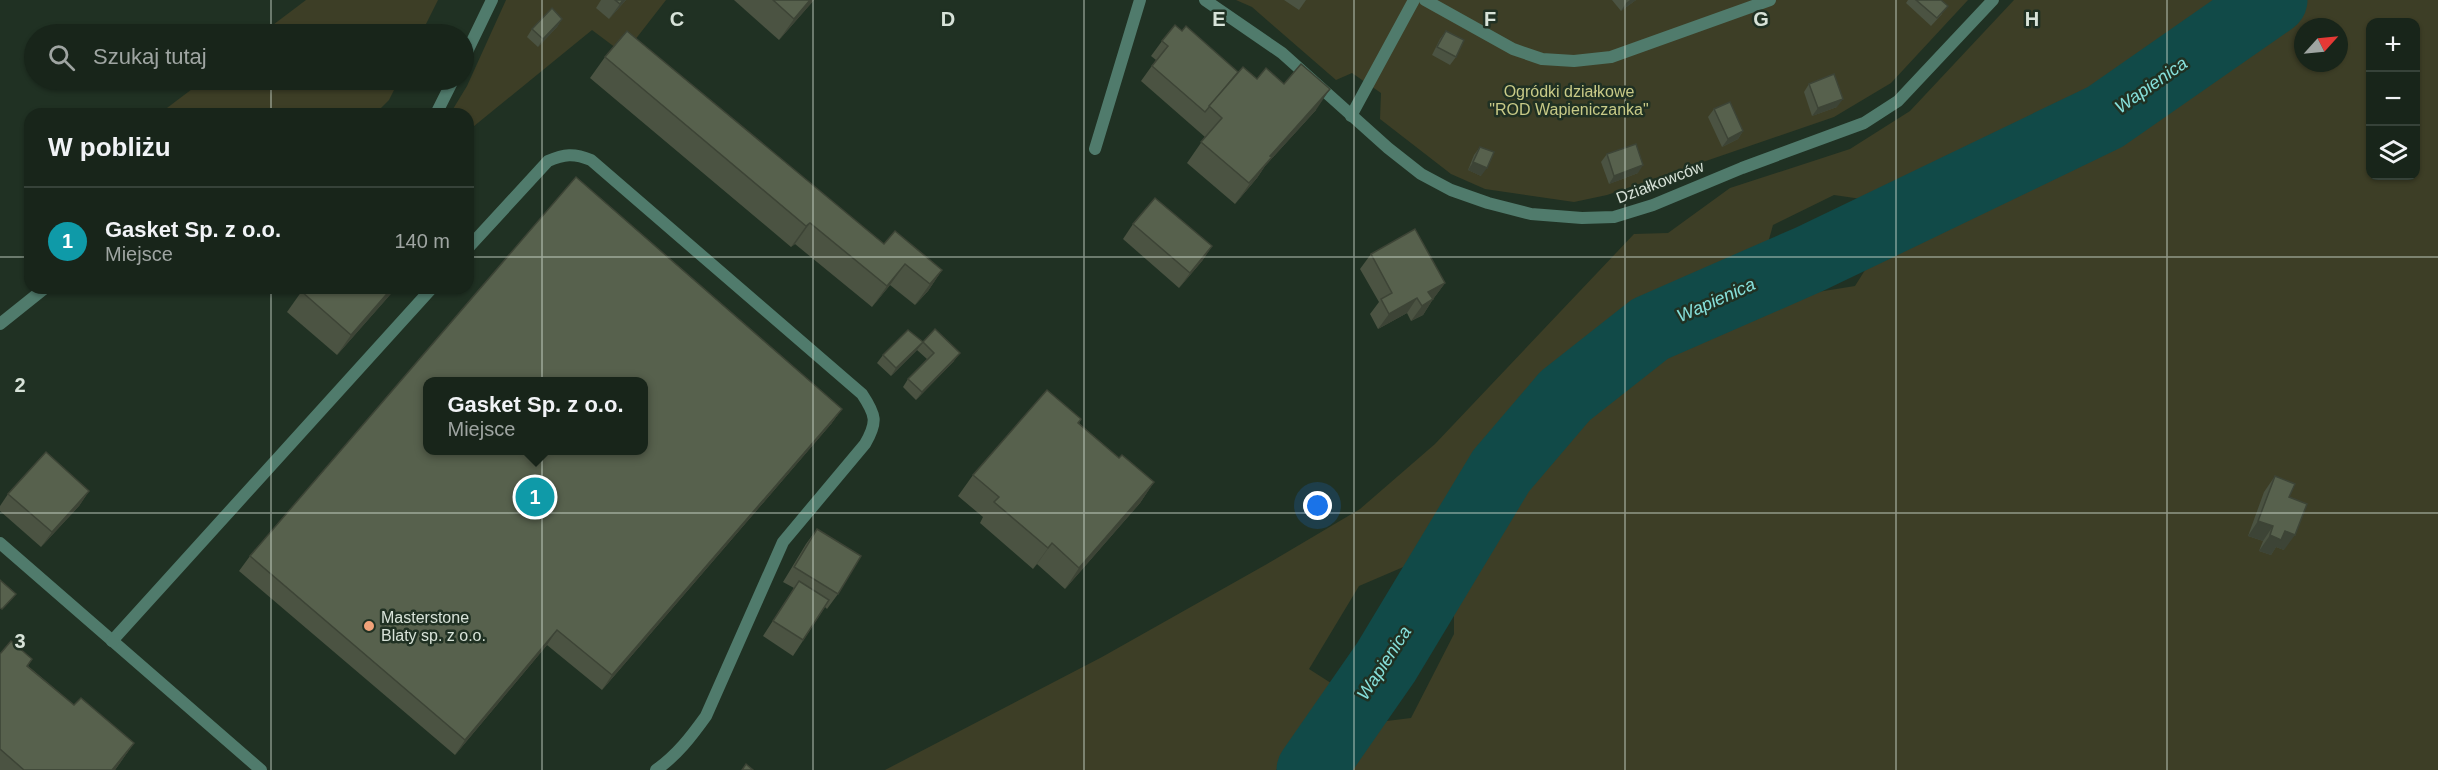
<!DOCTYPE html>
<html lang="pl">
<head>
<meta charset="utf-8">
<style>
  :root { --surface:#18251a; --page:#253127; --text:#f1f3f6; --muted:#9fa5a2; --line:#364239; --accent:#f0a279 }
  body { margin:0; font-family:Helvetica,sans-serif; background:var(--page); color:var(--text) }
  .controls { position:absolute; right:18px; top:18px; display:grid; overflow:hidden; border-radius:12px; box-shadow:0 2px 4px #0004 }
  .controls button { width:54px; height:54px; display:grid; place-items:center; padding:0; border:0; border-bottom:2px solid var(--line); background:var(--surface); color:var(--text); font:30px sans-serif }
  .compass { position:absolute; left:2294px; top:18px; width:54px; height:54px; border-radius:50%; background:var(--surface); box-shadow:0 2px 4px #0004; rotate:63deg }
  .you { position:absolute; left:1318px; top:506px; width:21px; height:21px; margin:-15px; border:4px solid #fff; border-radius:50%; background:#1a73e8; box-shadow:0 0 0 9px #1a73e833 }
  .badge { display:grid; place-items:center; width:39px; height:39px; border-radius:50%; background:var(--accent); color:#fff; font-size:20px; font-weight:700 }
  .pin { position:absolute; translate:-50% -50%; border:3px solid #fff; box-shadow:0 2px 6px #0006 }
  .popup { position:absolute; left:423px; top:377px; width:225px; height:78px; box-sizing:border-box; display:grid; place-content:center; border-radius:12px; background:var(--surface); filter:drop-shadow(0 2px 4px #0005); font-size:20px; white-space:nowrap; color:var(--muted) }
  .popup b { font-size:22px; color:var(--text) }
  .popup::after { content:''; position:absolute; left:50%; top:100%; margin-left:-12px; border:12px solid transparent; border-top-color:var(--surface) }
  .list { margin:0; padding:0; list-style:none }
  h2 { display:flex; justify-content:space-between; align-items:center; height:78px; margin:0; padding:0 24px; font-size:26px }
  h2 small { font-size:20px; font-weight:400; color:var(--muted) }
  .list li { display:grid; grid-template-columns:39px 1fr auto; gap:18px; align-items:center; box-sizing:border-box; height:108px; padding:0 24px; border-top:2px solid var(--line) }
  .list b { display:block; font-size:22px; white-space:nowrap }
  .list p { margin:0; font-size:20px; white-space:nowrap; color:var(--muted) }
  .list em { font-size:20px; font-style:normal; color:var(--muted) }
  .icon { flex:none; width:33px; height:33px; fill:none; stroke:currentColor; stroke-width:2; stroke-linecap:round; stroke-linejoin:round }
  .map { position:relative; flex:none; width:2438px; height:770px; overflow:hidden }
  .search { position:absolute; background:var(--surface); box-shadow:0 2px 4px #0004; left:24px; top:24px; width:450px; height:66px; display:flex; align-items:center; gap:15px; box-sizing:border-box; padding:0 21px; border-radius:33px; color:var(--muted); font-size:22px }
  .panel { position:absolute; background:var(--surface); box-shadow:0 2px 4px #0004; left:24px; top:108px; width:450px; height:186px; border-radius:18px }
  .map>svg:first-child { display:block }
</style>
</head>
<body>
<div class="map">
<svg width="2438" height="770" viewBox="0 0 2438 770">
  <rect width="100%" height="100%" fill="#203123"/>
  <g fill="#3d3e26" fill-rule="evenodd">
    <polygon points="306,0 438,0 421,34 261,34"/>
    <polygon points="506,0 666,0 624,54 592,30 468,131 468,114 450,114 467,86"/>
    <polygon points="1236,0 1968,0 1891,83 1834,117 1607,195 1574,202 1485,189 1451,174 1380,119 1381,93 1352,73 1336,80 1252,7"/>
    <polygon points="2014,0 2236,0 2057,125 1882,202 1834,195 1773,225 1766,250 1647,310 1561,373 1408,565 1359,586 1309,669 1334,685 1285,762 1276,770 885,770 1102,657 1267,564 1360,509 1435,444 1634,234 1668,233 1730,188 1850,149 1910,111"/>
    <path d="M2307,0H2438V770H1337L1371,723L1411,718L1454,634V572L1563,427L1655,352L1783,285L1799,295L1855,286L1879,248L2110,128ZM2370,22H2416V176H2370ZM2303,27H2339V63H2303Z"/>
    <polygon points="204,80 399,80 389,100 375,114 159,114"/>
  </g>
  <g fill="none" stroke-linecap="round" stroke-linejoin="round">
    <polyline stroke="#114a48" stroke-width="69" points="1311,770 1386,662 1501,471 1565,396 1650,329 1810,259 2105,117 2273,0"/>
    <g stroke="#507b6c" stroke-width="12">
      <polyline points="1425,0 1513,49 1542,59 1574,61 1611,57 1770,0"/>
      <polyline points="1351,116 1414,0"/>
      <polyline points="1095,149 1140,0"/>
      <path d="M468,248L548,161C564,154 574,153 591,160L862,394C876,415 878,422 865,444L783,542L706,716C691,737 677,755 656,770"/>
      <polyline points="0,543 261,770"/>
      <polyline points="112,641 432,288"/>
    </g>
    <g stroke="#507b6c" stroke-width="12">
      <polyline points="1205,0 1282,53 1388,148 1421,174 1451,190 1488,203 1531,214 1582,218 1614,217 1653,205 1742,168 1864,123 1898,101 1993,0"/>
      <polyline points="464,58 492,0"/>
      <polyline points="436,114 453,80"/>
      <polyline points="0,324 45,288"/>
    </g>
  </g>
  <g fill="#4b5342">
    <polygon points="601,0 626,0 609,19 596,8"/>
    <polygon points="734,0 814,0 779,40"/>
    <polygon points="1284,0 1306,0 1299,10"/>
    <polygon points="1612,0 1636,0 1621,11"/>
    <polygon points="1908,0 1941,0 1942,14 1931,26 1906,3"/>
    <polygon points="562,19 557,27 538,47 527,37 532,29"/>
    <polygon points="1182,31 1238,72 1257,79 1316,110 1265,166 1257,178 1235,204 1187,163 1205,137 1141,81 1156,60 1151,56 1162,41"/>
    <polygon points="1446,31 1456,57 1450,65 1432,55 1440,39"/>
    <polygon points="605,57 884,244 942,270 928,291 915,305 890,285 872,307 795,244 791,247 590,78"/>
    <polygon points="1809,84 1837,107 1812,116 1804,92"/>
    <polygon points="1714,109 1743,131 1738,139 1722,147 1708,117"/>
    <polygon points="1480,147 1481,176 1468,170 1474,155"/>
    <polygon points="1607,154 1638,173 1609,184 1601,162"/>
    <polygon points="1133,224 1212,246 1202,261 1179,288 1123,239"/>
    <polygon points="1371,254 1445,283 1433,299 1423,315 1411,321 1407,313 1378,329 1370,314 1379,302 1360,269"/>
    <polygon points="304,288 396,288 337,355 287,312"/>
    <polygon points="923,342 954,361 916,400 903,387 908,379 927,359 917,350 891,376 877,363 883,355"/>
    <polygon points="842,409 831,424 602,690 547,645 455,755 239,571 250,556"/>
    <polygon points="1081,419 1079,423 1119,458 1154,482 1140,503 1065,589 1037,564 1033,569 980,523 983,517 958,496 973,475"/>
    <polygon points="2275,476 2289,497 2284,550 2276,547 2271,555 2259,551 2263,541 2248,536 2264,492"/>
    <polygon points="89,491 79,506 41,547 0,511 0,506 8,494"/>
    <polygon points="817,529 838,594 827,609 825,607 793,656 763,636 794,588 783,582 806,544"/>
    <polygon points="0,654 32,659 28,666 74,705 134,743 115,770 0,770"/>
  </g>
  <g fill="#3d4436">
    <polygon points="623,0 626,0 609,19 620,4"/>
    <polygon points="810,0 814,0 779,40 794,19"/>
    <polygon points="1630,0 1636,0 1621,11 1626,3"/>
    <polygon points="562,19 557,27 538,47 543,39"/>
    <polygon points="1330,89 1316,110 1265,166 1257,178 1235,204 1270,156"/>
    <polygon points="1843,99 1837,107 1812,116 1818,108"/>
    <polygon points="1743,131 1738,139 1722,147 1728,139"/>
    <polygon points="1473,162 1487,168 1481,176 1468,170"/>
    <polygon points="1643,165 1638,173 1609,184 1614,176"/>
    <polygon points="810,223 795,244 791,247 806,226"/>
    <polygon points="1212,246 1202,261 1179,288 1190,273"/>
    <polygon points="905,264 890,285 872,307 887,286"/>
    <polygon points="942,270 928,291 915,305 930,284"/>
    <polygon points="1445,283 1434,298 1421,305 1428,292"/>
    <polygon points="392,288 396,288 337,355 351,335"/>
    <polygon points="1417,298 1407,313 1378,329 1389,314"/>
    <polygon points="1433,299 1423,315 1411,321 1422,306"/>
    <polygon points="923,342 917,350 891,376 896,368"/>
    <polygon points="960,353 954,361 916,400 922,392"/>
    <polygon points="842,409 831,424 602,690 612,675"/>
    <polygon points="1154,482 1140,503 1065,589 1079,568"/>
    <polygon points="89,491 79,506 41,547 52,532"/>
    <polygon points="2258,521 2273,526 2263,541 2248,536"/>
    <polygon points="2285,531 2295,535 2284,550 2276,547 2271,555 2259,551 2270,535"/>
    <polygon points="1052,543 1037,564 1033,569 1048,548"/>
    <polygon points="557,630 547,645 455,755 465,740"/>
    <polygon points="134,743 115,770 112,770"/>
  </g>
  <g fill="#57614d" stroke="#3d4436" stroke-width="1.5" fill-rule="evenodd">
    <polygon points="615,0 623,0 620,4"/>
    <polygon points="773,0 810,0 794,19"/>
    <polygon points="1916,0 1941,0 1948,6 1937,18"/>
    <polygon points="552,8 562,19 543,39 532,29"/>
    <polygon points="1175,25 1182,31 1186,26 1238,72 1205,112 1152,66 1168,46 1162,41"/>
    <polygon points="627,31 884,244 895,231 942,270 930,284 905,264 887,286 810,223 806,226 605,57"/>
    <polygon points="1446,31 1464,40 1456,57 1437,47"/>
    <polygon points="1301,64 1330,89 1270,156 1272,157 1249,183 1201,142 1222,118 1209,106 1243,67 1257,79 1266,68 1284,84"/>
    <polygon points="1834,74 1843,99 1818,108 1809,84"/>
    <polygon points="1730,102 1743,131 1728,139 1714,109"/>
    <polygon points="1636,144 1643,165 1614,176 1607,154"/>
    <polygon points="1480,147 1494,152 1487,168 1473,162"/>
    <path d="M576,177L842,409L612,675L557,630L465,740L250,556ZM427,381H643V450H427Z"/>
    <polygon points="1155,198 1212,246 1190,273 1133,224"/>
    <polygon points="1415,229 1445,283 1428,292 1433,299 1422,306 1417,298 1389,314 1381,299 1392,293 1371,254"/>
    <polygon points="304,288 392,288 351,335 301,291"/>
    <polygon points="935,329 960,353 922,392 908,379 934,353 923,342"/>
    <polygon points="908,330 923,342 896,368 883,355"/>
    <polygon points="1047,390 1081,419 1078,423 1119,458 1122,455 1154,482 1079,568 1052,543 1048,548 994,502 999,497 973,475"/>
    <polygon points="46,452 89,491 52,532 8,494"/>
    <polygon points="2275,476 2295,484 2289,497 2307,504 2295,535 2285,531 2281,540 2270,535 2273,526 2258,521"/>
    <polygon points="817,529 861,556 838,594 794,567"/>
    <polygon points="0,580 16,594 2,609 0,608"/>
    <polygon points="799,581 829,600 803,640 773,621"/>
    <polygon points="11,641 32,659 27,666 74,705 81,698 134,743 112,770 24,770 0,749 0,654"/>
    <polygon points="746,764 753,770 742,770"/>
  </g>
  <path fill="none" stroke="#d8e3d9" stroke-width="1.5" stroke-opacity="0.55" d="M271,0V34M542,0V770M813,0V770M1084,0V770M1354,0V770M1625,0V770M1896,0V770M2167,0V770M271,80V114M0,257H30M468,257H2438M271,288V770M0,513H2438"/>
  <circle fill="#f0a279" stroke="#203123" stroke-width="2" cx="369" cy="626" r="6"/>
  <g text-anchor="middle" dominant-baseline="central" stroke-width="5" stroke-linejoin="round" paint-order="stroke">
    <g font-size="16" fill="#c8ca87" stroke="#203123">
      <text x="1569" y="91">Ogródki działkowe<tspan x="1569" dy="18">"ROD Wapieniczanka"</tspan></text>
    </g>
    <g font-size="16" fill="#d8e3d9" stroke="#203123">
      <text transform="translate(1660 182) rotate(-21)">Działkowców</text>
    </g>
    <g font-size="16" fill="#d8e3d9" stroke="#203123" text-anchor="start">
      <text x="381" y="617">Masterstone<tspan x="381" dy="18">Blaty sp. z o.o.</tspan></text>
    </g>
    <g font-size="18" font-style="italic" fill="#86e0db" stroke="#203123">
      <text transform="translate(2151 85) rotate(-35)">Wapienica</text>
      <text transform="translate(1716 300) rotate(-24)">Wapienica</text>
      <text transform="translate(1384 663) rotate(-57)">Wapienica</text>
    </g>
  </g>
  <g font-size="20" text-anchor="middle" font-weight="bold" fill="#d8e3d9" stroke="#203123" stroke-width="5" stroke-linejoin="round" paint-order="stroke">
    <text x="677" y="26">C</text>
    <text x="948" y="26">D</text>
    <text x="1219" y="26">E</text>
    <text x="1490" y="26">F</text>
    <text x="1761" y="26">G</text>
    <text x="2032" y="26">H</text>
    <text x="20" y="392">2</text>
    <text x="20" y="648">3</text>
  </g>
</svg>
<div class="controls">
<button>+</button>
<button>−</button>
<button><svg class="icon" aria-label="layers" viewBox="0 0 24 24"><path d="M12 4l9 5-9 5-9-5zM3 14l9 5 9-5"/></svg></button>
</div>
<svg class="compass" viewBox="-18 -18 36 36"><path d="M0-13l5 13h-10z" fill="#e53935"/><path d="M0 13l5-13h-10z" fill="#9fa5a2"/></svg>
<div class="you"></div>
<div class="pin badge" style="left:535px;top:497px;background:#0f9aa8">1</div>
<div class="popup"><b>Gasket Sp. z o.o.</b>Miejsce</div>
<div class="search"><svg class="icon" aria-label="search" viewBox="0 0 24 24"><circle cx="10" cy="10" r="6"/><path d="M15 15l6 6"/></svg>Szukaj tutaj</div>
<section class="panel">
<h2>W pobliżu<small></small></h2>
<ul class="list">
<li><span class="badge" style="background:#0f9aa8">1</span><div><b>Gasket Sp. z o.o.</b><p>Miejsce</p></div><em>140 m</em></li>
</ul>
</section>
</div>
</body>
</html>
